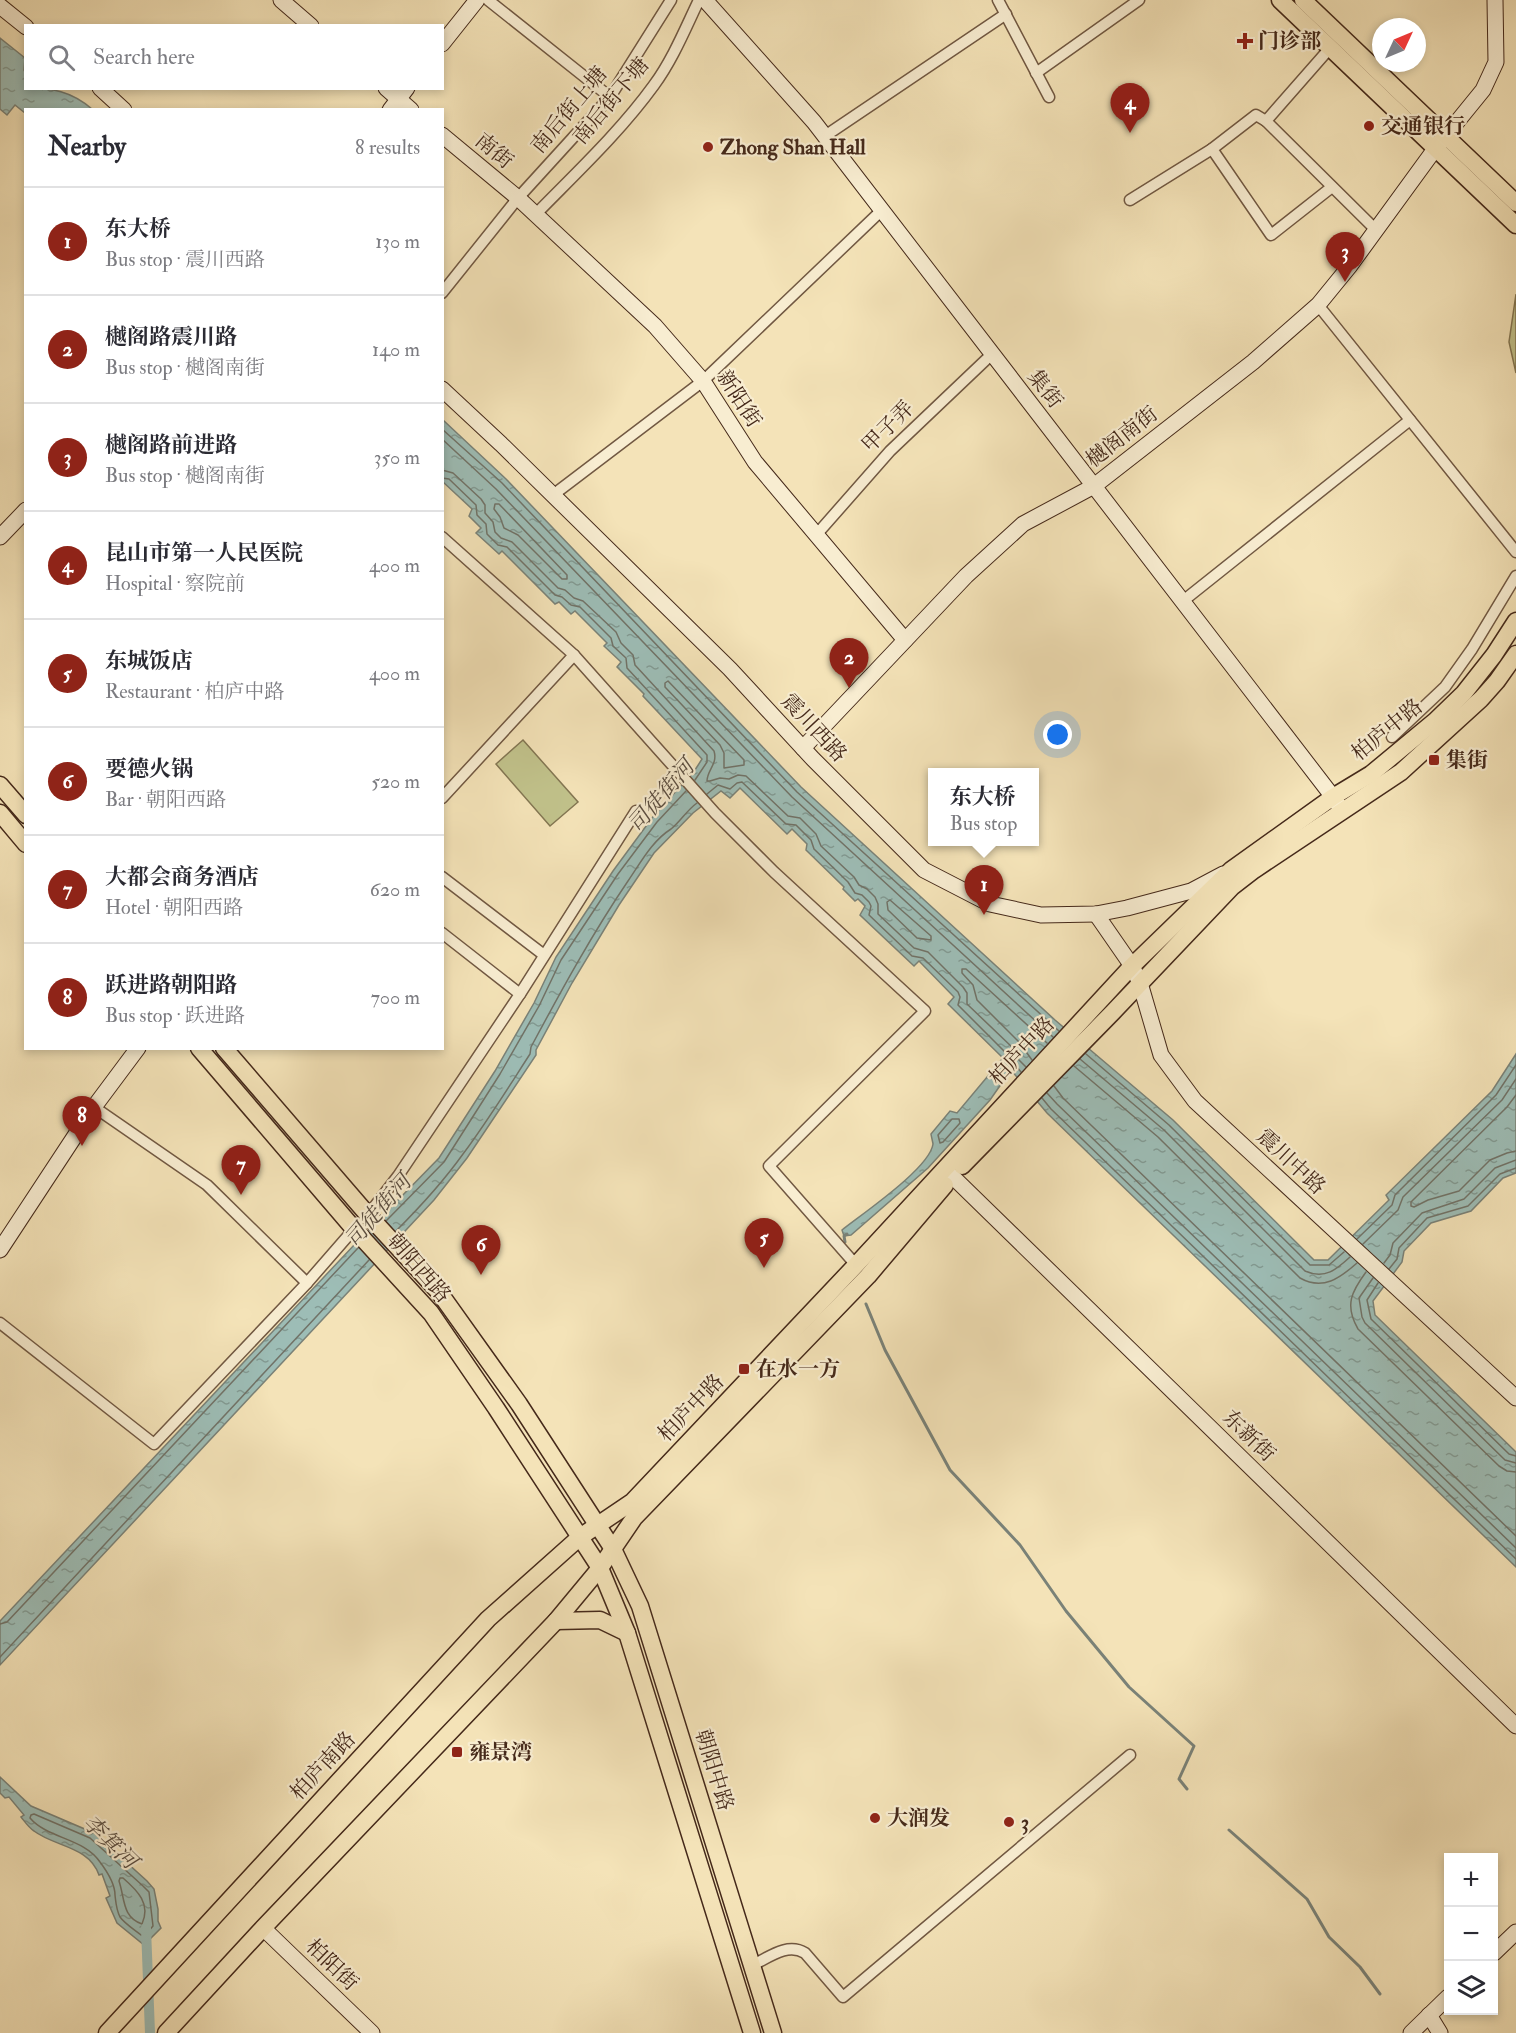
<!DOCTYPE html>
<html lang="en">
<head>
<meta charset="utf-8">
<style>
  :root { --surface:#fff; --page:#f7f7f7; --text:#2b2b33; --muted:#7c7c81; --line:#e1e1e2; --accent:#8f2418 }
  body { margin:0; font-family:"IM FELL Double Pica","Noto Serif SC",serif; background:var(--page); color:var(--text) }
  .controls { position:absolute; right:18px; bottom:18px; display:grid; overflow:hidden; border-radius:0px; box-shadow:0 3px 9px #0003 }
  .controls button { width:54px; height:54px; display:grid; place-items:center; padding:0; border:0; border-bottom:2px solid var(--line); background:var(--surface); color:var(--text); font:30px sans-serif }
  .compass { position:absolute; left:1372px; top:18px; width:54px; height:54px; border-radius:50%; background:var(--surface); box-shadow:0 3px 9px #0003; rotate:46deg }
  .you { position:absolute; left:1058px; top:735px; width:21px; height:21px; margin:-15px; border:4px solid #fff; border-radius:50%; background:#1a73e8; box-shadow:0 0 0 9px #1a73e833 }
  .badge { display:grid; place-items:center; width:39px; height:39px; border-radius:50%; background:var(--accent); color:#fff; font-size:20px; font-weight:700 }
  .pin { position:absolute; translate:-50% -50px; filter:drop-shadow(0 2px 3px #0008) }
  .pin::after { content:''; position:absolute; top:32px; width:21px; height:18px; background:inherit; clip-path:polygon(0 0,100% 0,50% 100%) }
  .popup { position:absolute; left:928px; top:768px; width:111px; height:78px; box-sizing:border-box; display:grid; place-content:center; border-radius:0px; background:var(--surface); filter:drop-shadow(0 2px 4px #0005); font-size:20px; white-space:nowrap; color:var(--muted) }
  .popup b { font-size:22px; color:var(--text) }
  .popup::after { content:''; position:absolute; left:50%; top:100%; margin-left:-12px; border:12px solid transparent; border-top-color:var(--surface) }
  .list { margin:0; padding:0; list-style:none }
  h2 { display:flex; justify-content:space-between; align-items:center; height:78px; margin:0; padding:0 24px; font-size:26px }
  h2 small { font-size:20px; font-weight:400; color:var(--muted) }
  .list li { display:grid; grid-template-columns:39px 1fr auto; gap:18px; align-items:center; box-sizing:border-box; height:108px; padding:0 24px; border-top:2px solid var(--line) }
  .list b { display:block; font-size:22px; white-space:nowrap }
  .list p { margin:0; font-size:20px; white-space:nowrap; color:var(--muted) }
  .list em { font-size:20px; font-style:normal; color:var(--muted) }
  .icon { flex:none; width:33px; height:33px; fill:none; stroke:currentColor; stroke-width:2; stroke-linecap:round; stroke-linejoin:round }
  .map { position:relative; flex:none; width:1516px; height:2033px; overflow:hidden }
  .search { position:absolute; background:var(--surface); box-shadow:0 3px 9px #0003; left:24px; top:24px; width:420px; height:66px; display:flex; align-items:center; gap:15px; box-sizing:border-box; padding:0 21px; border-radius:0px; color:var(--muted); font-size:22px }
  .panel { position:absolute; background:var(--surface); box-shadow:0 3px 9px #0003; left:24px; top:108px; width:420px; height:942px; border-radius:0px }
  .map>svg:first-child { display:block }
</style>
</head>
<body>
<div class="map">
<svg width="1516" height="2033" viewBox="0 0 1516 2033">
  <defs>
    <pattern id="water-ripples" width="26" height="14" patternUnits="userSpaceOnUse" patternTransform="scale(1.5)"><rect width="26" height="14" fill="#9dbdb6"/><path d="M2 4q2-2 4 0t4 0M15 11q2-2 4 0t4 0" fill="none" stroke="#829a93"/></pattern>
  </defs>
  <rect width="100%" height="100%" fill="#f4e3b8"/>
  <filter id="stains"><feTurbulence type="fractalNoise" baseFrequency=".00333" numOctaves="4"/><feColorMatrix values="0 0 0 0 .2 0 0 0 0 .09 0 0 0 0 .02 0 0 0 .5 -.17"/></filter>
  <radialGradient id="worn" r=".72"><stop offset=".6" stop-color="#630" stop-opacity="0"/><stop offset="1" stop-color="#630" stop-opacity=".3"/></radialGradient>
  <g fill="#c1c28b" stroke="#837652" stroke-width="1.5">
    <polygon points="1516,294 1516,373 1509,342"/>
    <polygon points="523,740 578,802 550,826 496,764"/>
  </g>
  <g fill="url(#water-ripples)" stroke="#7a8278" stroke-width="1.5">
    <path d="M0,38L25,58L24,70L25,72L26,88C52,88 71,91 92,109L26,110L25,113L15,105L7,115L0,109Z"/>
    <path d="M443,420L506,479L801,787L1055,1020L1173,1120L1314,1260H1328L1389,1200L1386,1195L1492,1091L1516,1054V1173L1503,1178L1471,1211L1431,1223L1404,1251L1402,1262L1373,1301L1375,1315L1516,1452V1567L1047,1113L1011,1070L990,1100L928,1168L851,1235L844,1236L842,1230C862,1214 930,1168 933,1144C933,1143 931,1135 931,1134L950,1111L957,1113L1003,1058L948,1004L954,997L919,961L914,966L860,915L865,906L858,899L855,901L843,889L844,887L806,850L807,844L792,829L787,834L740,788L730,798L721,791L693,813L654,853L619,905L572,983L536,1050V1055L467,1158L434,1200L0,1665V1621L356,1243L439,1158L495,1071L534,1003L556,957L613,871L652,818L695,770L702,759L643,696L644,694L617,667L621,662L604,646L607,643L575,611L571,614L559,602L555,604L502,551L499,554L476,533L481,528L469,516L472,509L443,482Z"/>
    <path d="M0,1777L31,1806L94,1833L147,1881L154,1889L158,1909V1921L161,1928L144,1945L117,1923L106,1898L110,1896L102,1874L99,1875C89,1846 55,1847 34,1831C29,1828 25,1822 21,1817L24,1815L9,1797L5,1798L0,1793Z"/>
  </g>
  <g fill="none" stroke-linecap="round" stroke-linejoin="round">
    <g stroke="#717368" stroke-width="1.5">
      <polyline points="442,429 502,483 797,792 1059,1031"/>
      <polyline points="442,439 496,489 792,797 1053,1037"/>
      <path d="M442,470L453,473L481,499L485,505V513L493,522L495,532L501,538L512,542L558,588L565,590L574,598L583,601L616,632L621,643L633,655L635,665L714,751C718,764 707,770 707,781H710L720,778L729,779L738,775L746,776L788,816L800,818L816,834L821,846L854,877L859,885L867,889L875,897L878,904V914L914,948L928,952L963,987L967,993V1004L1013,1048L1017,1058L1026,1067"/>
      <polyline points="442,478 449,479 476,505 477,515 486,524 487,534 498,545 507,547 555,595 562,597 571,605 580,607 611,638 613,646 626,658 627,668 707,755 707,762 695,780"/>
      <polygon points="495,504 499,504 567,575 567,579 562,579 518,535 504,528 500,517 494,509"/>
      <polygon points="668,681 744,760 744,765 724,768 724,753 720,745 665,687 665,683"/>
      <polyline points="707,794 718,785 730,789 737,783 742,782 786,824 796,825 811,840 814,849 848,882 855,893 862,895 869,902 871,906 869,915 912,956 923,958 958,992 960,997 958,1005 1007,1054 1009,1064 1016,1066 1021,1072"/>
      <polygon points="890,900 931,936 931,940 917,938 888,910 887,902"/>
      <polyline points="1086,1054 1169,1125 1310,1265 1329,1265 1344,1252"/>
      <path d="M1080,1059L1164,1130L1305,1271C1325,1280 1337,1269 1350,1257"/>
      <polyline points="1032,1060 1019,1042 977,1000 973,985 962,973 962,969 966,969 1047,1043"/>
      <path d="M1074,1066L1158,1137L1300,1278C1323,1291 1340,1278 1357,1263"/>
      <polyline points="1054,1086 1063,1098 1516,1536"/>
      <polyline points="1047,1093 1057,1104 1516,1548"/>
      <polyline points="1516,1095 1507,1107 1411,1202 1411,1206 1414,1207 1428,1200 1459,1191 1490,1160 1507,1153 1516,1151"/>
      <polyline points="1042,1098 1051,1109 1516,1559"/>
      <polygon points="952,1119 959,1119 960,1123 943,1142 940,1143 938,1135"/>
      <polyline points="386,1221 444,1162 500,1074 539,1006 561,960 618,874 657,822 686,791"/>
      <path d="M396,1231C420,1207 443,1182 463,1154C487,1122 508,1088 530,1054L531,1047C561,991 592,934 628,881C641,862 652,841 671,829C680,822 687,810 697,803"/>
      <polyline points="1357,1239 1392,1205 1395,1195 1496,1095 1516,1065"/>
      <polyline points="1363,1244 1398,1210 1403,1197 1502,1100 1516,1079"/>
      <polyline points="1384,1263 1390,1255 1393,1243 1422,1213 1464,1199 1495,1168 1516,1160"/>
      <polyline points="1389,1269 1397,1259 1399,1248 1427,1218 1468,1206 1500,1174 1516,1168"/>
      <path d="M1366,1272C1352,1291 1344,1305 1358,1329L1499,1466L1507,1471L1516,1472"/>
      <polyline points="1373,1278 1359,1298 1362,1317 1365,1323 1505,1460 1516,1463"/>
      <polyline points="1378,1283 1367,1300 1371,1319 1509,1454 1516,1456"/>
      <polyline points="0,1624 7,1622 358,1248"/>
      <polyline points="0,1657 369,1260"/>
      <path d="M34,1814L90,1838L143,1886L149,1892L153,1926L145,1935H141C135,1930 125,1924 120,1917C116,1909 116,1903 115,1895C115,1883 106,1870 100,1862C84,1838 48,1839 30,1818L31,1815Z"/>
      <path d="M120,1878H123C138,1891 151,1904 142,1924C122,1917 125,1899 119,1881Z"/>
    </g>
    <g stroke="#7a8278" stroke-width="3">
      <polyline points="845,1242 844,1236 847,1234"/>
      <polyline points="866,1304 885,1350 950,1470 1020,1545 1066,1611 1129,1687 1194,1746 1179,1779 1187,1789"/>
      <polyline points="1229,1830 1307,1899 1329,1937 1360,1967 1380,1994"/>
    </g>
    <polyline stroke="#9dbdb6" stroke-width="10" points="146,1928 150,2033"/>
    <g stroke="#715842" stroke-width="13">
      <g id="street">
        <polyline points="488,0 610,97"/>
        <polyline points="998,0 1049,97"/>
        <polyline points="1330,48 1266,121 1375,229"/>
        <polyline points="1036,73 1139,0"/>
        <polyline points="1266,121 1256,115 1212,149 1271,235 1332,187"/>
        <polyline points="825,136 1006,14"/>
        <polyline points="1130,200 1212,149"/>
        <path d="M536,214C576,173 620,132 654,85C673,59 685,29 699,0"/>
        <polyline points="442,293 518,198 610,97 671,0"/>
        <polyline points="1318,305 1516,552"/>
        <polyline points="553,495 703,381 882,210"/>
        <polyline points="817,534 890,451 992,354"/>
        <polyline points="442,537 574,655 715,813 774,872 925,1011 769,1166 856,1265"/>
        <polyline points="1183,601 1410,420"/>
        <polyline points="1392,737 1445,687 1472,649 1516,576"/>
        <polyline points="442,798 574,655"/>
        <polyline points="442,877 544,955"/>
        <polyline points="520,994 636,811"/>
        <polyline points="94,1107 207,1185 307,1283"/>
        <polyline points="368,1215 398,1176 520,994 442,933"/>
        <polyline points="0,1323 154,1444 307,1283 354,1229"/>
        <path d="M751,1966C768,1958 787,1942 805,1953L843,1997L1130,1755"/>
      </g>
    </g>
    <g stroke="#45291a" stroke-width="17">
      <g id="secondary">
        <polyline points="281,0 311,26"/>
        <polyline points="705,0 814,122 1333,797 1339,806"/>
        <polyline points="0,6 26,27"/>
        <polyline points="442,44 477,0"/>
        <polyline points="100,88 124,110"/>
        <polyline points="386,88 411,110"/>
        <polyline points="390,110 407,88"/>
        <polyline points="442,135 518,198 655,326 703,381 755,462 905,640"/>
        <polyline points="442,389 501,444 730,669 813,759 924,870 990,904 1041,915 1096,914 1127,908 1191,891 1223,874"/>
        <polyline points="0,537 26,510"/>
        <polyline points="803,748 966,576 1023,524 1094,486 1253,362 1318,305 1349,267 1435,149 1483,90 1496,62 1495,0"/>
        <polyline points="1096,914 1132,966 1140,983 1161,1055 1195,1101 1516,1398"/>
        <polyline points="952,1176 1516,1726"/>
        <polyline points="0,1250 94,1107 138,1048"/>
        <polyline points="263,1928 372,2033"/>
        <polyline points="1494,1953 1516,1932"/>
        <polyline points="1429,2015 1440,2033"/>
        <polyline points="1411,2033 1448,1997"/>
      </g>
    </g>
    <g stroke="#45291a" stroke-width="19">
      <g id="primary">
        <polyline points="1280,0 1516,225"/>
        <polyline points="1303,0 1516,203"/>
        <polyline points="0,785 26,815"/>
        <polyline points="0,813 26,844"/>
        <polyline points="199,1048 354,1229 431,1313 496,1408 600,1568 627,1633 752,2033"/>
        <polyline points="224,1048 368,1215 439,1292 519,1404 598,1526 613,1549 640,1606 773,2033"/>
        <polyline points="962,1166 1113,1012 1232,887 1254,870 1401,772 1481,699 1497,681 1516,654"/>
        <polyline points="556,1621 600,1620 627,1633"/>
        <polyline points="107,2033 488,1619 580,1537 632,1502 856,1265 1132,966 1231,870 1333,797 1371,774 1435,721 1464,693 1494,655 1516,621"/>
        <polyline points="166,2033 263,1928 556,1621 600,1568 634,1518 868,1276 945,1185"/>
      </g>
    </g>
    <use href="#street" stroke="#f8edd1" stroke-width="10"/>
    <use href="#secondary" stroke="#f8edd1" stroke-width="15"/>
    <use href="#primary" stroke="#f4e3b8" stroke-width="16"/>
  </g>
  <g fill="#8f2418" stroke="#f8edd1" stroke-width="2">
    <path d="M1242 32h6v6h6v6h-6v6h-6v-6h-6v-6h6z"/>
    <circle cx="1369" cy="126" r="6"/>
    <circle cx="708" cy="147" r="6"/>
    <rect x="1428" y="754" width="12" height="12" rx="3"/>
    <rect x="738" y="1363" width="12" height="12" rx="3"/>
    <rect x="451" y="1746" width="12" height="12" rx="3"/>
    <circle cx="875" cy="1818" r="6"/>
    <circle cx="1009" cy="1822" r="6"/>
  </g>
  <g text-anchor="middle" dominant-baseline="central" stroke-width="4.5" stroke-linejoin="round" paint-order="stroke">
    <g font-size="21" font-weight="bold" fill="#45291a" stroke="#f8edd1" text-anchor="start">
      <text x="1258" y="41">门诊部</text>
      <text x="1381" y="126">交通银行</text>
      <text x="720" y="147">Zhong Shan Hall</text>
      <text x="1446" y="760">集街</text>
      <text x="756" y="1369">在水一方</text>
      <text x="469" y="1752">雍景湾</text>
      <text x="887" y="1818">大润发</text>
      <text x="1021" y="1822">3</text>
    </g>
    <g font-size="21" fill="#45291a" stroke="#f8edd1">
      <text transform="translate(611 101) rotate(-50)">南后街下塘</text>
      <text transform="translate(569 110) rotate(-50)">南后街上塘</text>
      <text transform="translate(494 151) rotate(40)">南街</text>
      <text transform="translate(1045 389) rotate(52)">集街</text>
      <text transform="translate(739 399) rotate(57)">新阳街</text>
      <text transform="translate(888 427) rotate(-45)">甲子弄</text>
      <text transform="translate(1122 437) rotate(-38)">樾阁南街</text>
      <text transform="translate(814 728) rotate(47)">震川西路</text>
      <text transform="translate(1387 730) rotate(-39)">柏庐中路</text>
      <text transform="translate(1022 1051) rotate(-47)">柏庐中路</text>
      <text transform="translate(1291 1162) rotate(43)">震川中路</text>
      <text transform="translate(419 1268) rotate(49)">朝阳西路</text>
      <text transform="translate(691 1408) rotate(-46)">柏庐中路</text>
      <text transform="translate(1249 1436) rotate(44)">东新街</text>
      <text transform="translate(323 1766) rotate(-47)">柏庐南路</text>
      <text transform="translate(714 1770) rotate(73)">朝阳中路</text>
      <text transform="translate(332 1965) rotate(44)">柏阳街</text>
    </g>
    <g font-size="22" font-style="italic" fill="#5b4e41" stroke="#f8edd1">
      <text transform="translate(661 796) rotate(-49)">司徒街河</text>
      <text transform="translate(378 1211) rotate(-49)">司徒街河</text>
      <text transform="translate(110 1842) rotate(44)">李箕河</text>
    </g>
  </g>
  <rect width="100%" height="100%" filter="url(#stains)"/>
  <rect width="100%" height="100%" fill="url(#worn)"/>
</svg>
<div class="controls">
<button>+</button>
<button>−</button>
<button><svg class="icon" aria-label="layers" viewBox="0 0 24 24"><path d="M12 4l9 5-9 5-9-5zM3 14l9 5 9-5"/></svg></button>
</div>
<svg class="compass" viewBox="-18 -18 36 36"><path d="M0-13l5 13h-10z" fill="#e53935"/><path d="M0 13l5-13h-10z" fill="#7c7c81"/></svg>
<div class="you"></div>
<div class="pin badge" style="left:984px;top:915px">1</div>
<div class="popup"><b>东大桥</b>Bus stop</div>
<div class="pin badge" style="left:849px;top:688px">2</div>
<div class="pin badge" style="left:1345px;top:282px">3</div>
<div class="pin badge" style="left:1130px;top:133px">4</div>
<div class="pin badge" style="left:764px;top:1268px">5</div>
<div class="pin badge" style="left:481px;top:1275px">6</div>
<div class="pin badge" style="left:241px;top:1195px">7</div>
<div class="pin badge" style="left:82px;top:1146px">8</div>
<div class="search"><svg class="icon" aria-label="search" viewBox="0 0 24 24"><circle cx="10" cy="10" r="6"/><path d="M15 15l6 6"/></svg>Search here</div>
<section class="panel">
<h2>Nearby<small>8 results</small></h2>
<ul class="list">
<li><span class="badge">1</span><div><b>东大桥</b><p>Bus stop · 震川西路</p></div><em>130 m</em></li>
<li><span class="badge">2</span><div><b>樾阁路震川路</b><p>Bus stop · 樾阁南街</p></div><em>140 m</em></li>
<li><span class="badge">3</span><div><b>樾阁路前进路</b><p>Bus stop · 樾阁南街</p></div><em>350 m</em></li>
<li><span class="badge">4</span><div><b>昆山市第一人民医院</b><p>Hospital · 察院前</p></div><em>400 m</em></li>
<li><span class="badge">5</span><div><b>东城饭店</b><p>Restaurant · 柏庐中路</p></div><em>400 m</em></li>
<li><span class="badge">6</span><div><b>要德火锅</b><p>Bar · 朝阳西路</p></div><em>520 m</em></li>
<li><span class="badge">7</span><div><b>大都会商务酒店</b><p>Hotel · 朝阳西路</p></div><em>620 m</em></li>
<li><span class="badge">8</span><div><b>跃进路朝阳路</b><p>Bus stop · 跃进路</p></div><em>700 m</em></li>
</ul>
</section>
</div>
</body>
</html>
